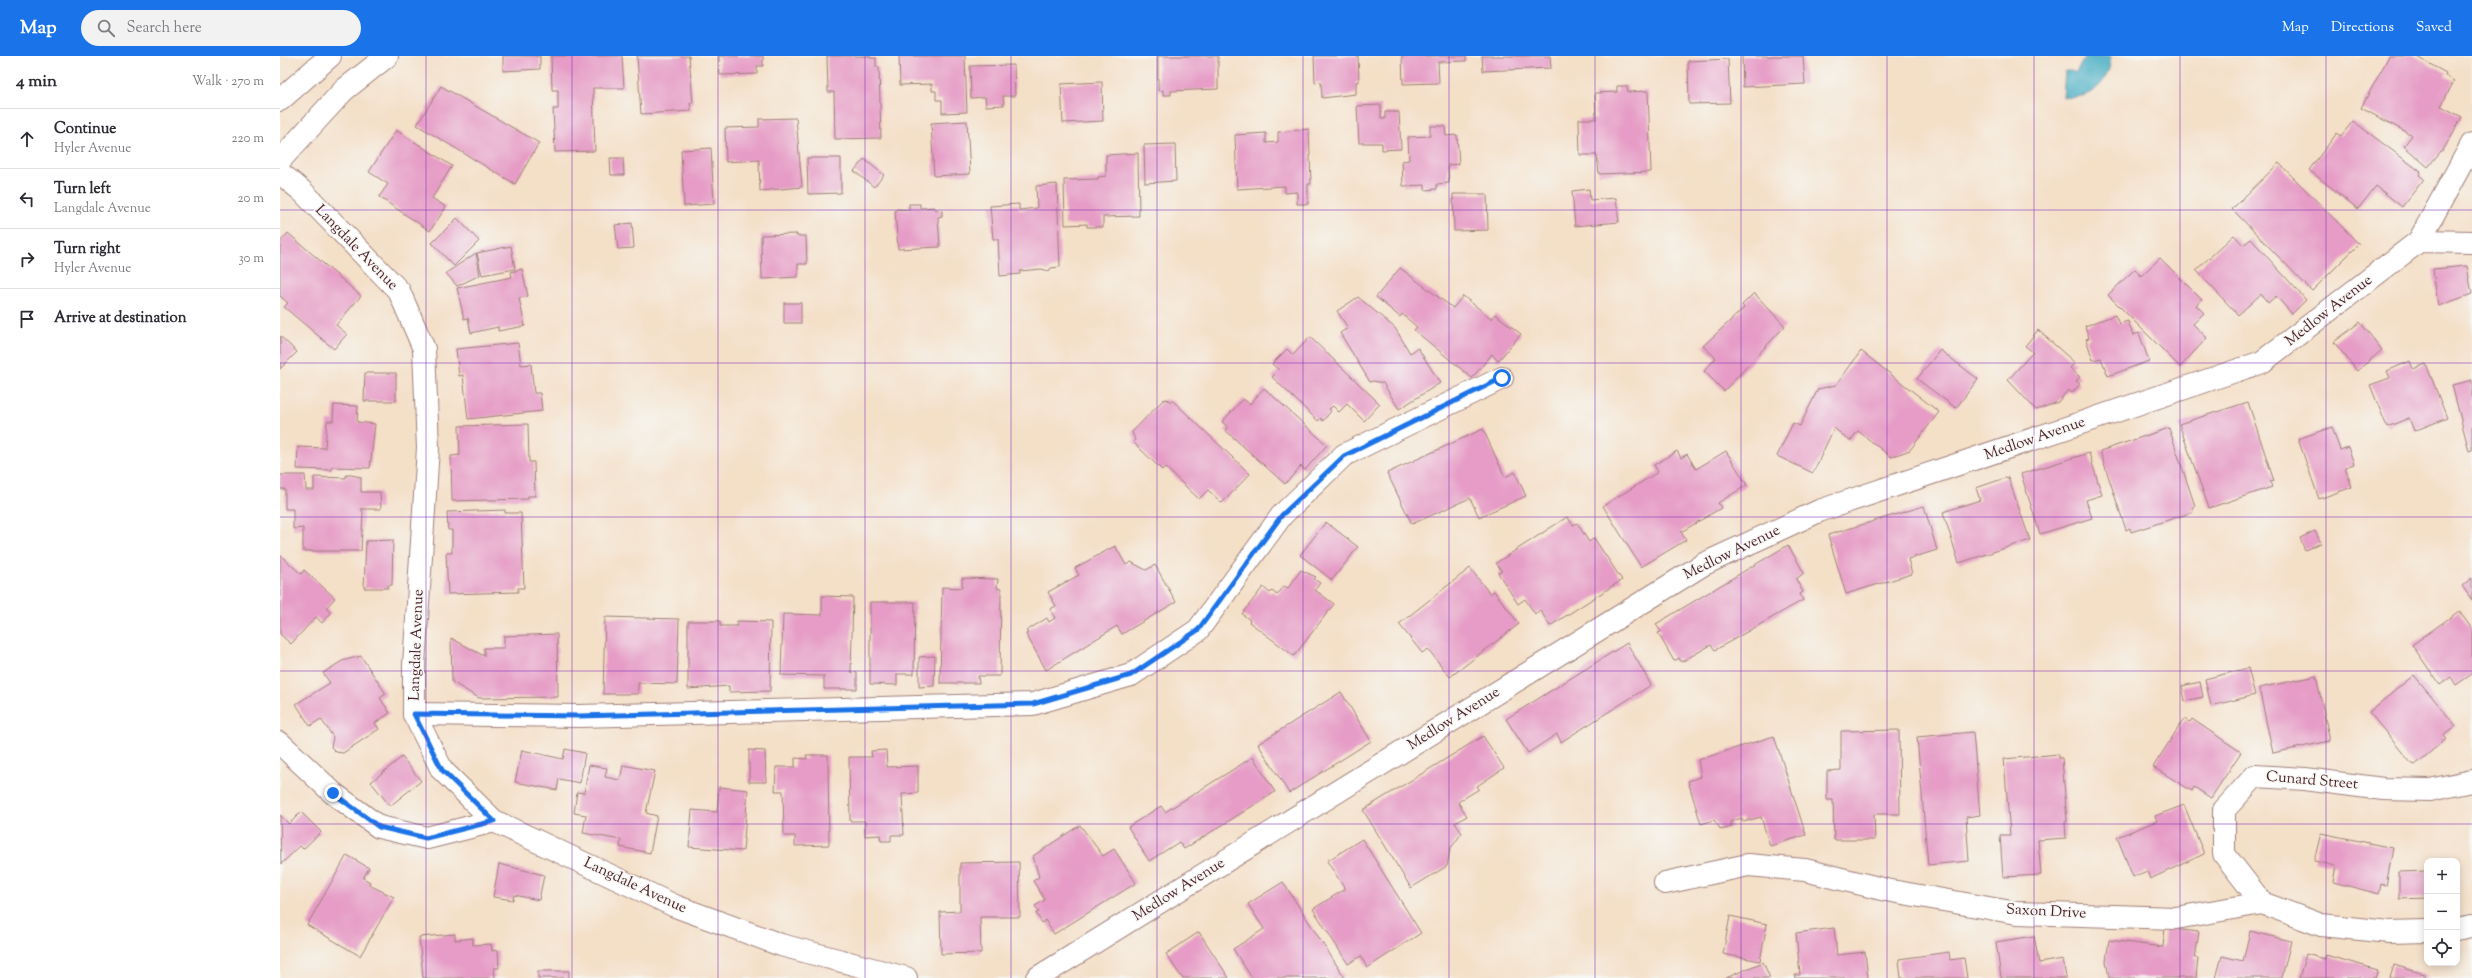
<!DOCTYPE html>
<html lang="en">
<head>
<meta charset="utf-8">
<style>
  :root { --surface:#fff; --page:#f2f2f3; --text:#2b2b33; --muted:#7c7c81; --line:#e1e1e2; --accent:#1a73e8 }
  body { margin:0; font-family:"Sorts Mill Goudy",serif; background:var(--page); color:var(--text) }
  .controls { position:absolute; right:12px; bottom:12px; display:grid; overflow:hidden; border-radius:8px; box-shadow:0 2px 10px #0003 }
  .controls button { width:36px; height:36px; display:grid; place-items:center; padding:0; border:0; border-bottom:1px solid var(--line); background:var(--surface); color:var(--text); font:20px sans-serif }
  .stop { position:absolute; width:12px; height:12px; margin:-9px; border:3px solid #1a73e8; border-radius:50%; background:#fff }
  .stop.end { background:#1a73e8; border-color:#fff; box-shadow:0 1px 4px #0008 }
  .list { margin:0; padding:0; list-style:none }
  h2 { display:flex; justify-content:space-between; align-items:center; height:52px; margin:0; padding:0 16px; font-size:17px }
  h2 small { font-size:13px; font-weight:400; color:var(--muted) }
  .list li { display:grid; grid-template-columns:26px 1fr auto; gap:12px; align-items:center; box-sizing:border-box; height:60px; padding:0 16px; border-top:1px solid var(--line) }
  .list b { display:block; font-size:15px; white-space:nowrap }
  .list p { margin:0; font-size:13px; white-space:nowrap; color:var(--muted) }
  .list em { font-size:13px; font-style:normal; color:var(--muted) }
  .icon { flex:none; width:22px; height:22px; fill:none; stroke:currentColor; stroke-width:2; stroke-linecap:round; stroke-linejoin:round }
  .map { position:relative; flex:none; width:2192px; height:922px; overflow:hidden }
  header { display:flex; align-items:center; gap:24px; box-sizing:border-box; height:56px; padding:0 20px; background:var(--accent); color:#fff }
  header strong { font-size:19px }
  nav { display:flex; gap:22px; margin-inline-start:auto; font-size:14px }
  .search { width:280px; height:36px; background:var(--page); display:flex; align-items:center; gap:10px; box-sizing:border-box; padding:0 14px; border-radius:22px; color:var(--muted); font-size:15px }
  main { display:flex }
  aside { flex:1; background:var(--surface) }
  .map>svg:first-child { display:block }
</style>
</head>
<body>
<header>
<strong>Map</strong>
<div class="search"><svg class="icon" aria-label="search" viewBox="0 0 24 24"><circle cx="10" cy="10" r="6"/><path d="M15 15l6 6"/></svg>Search here</div>
<nav><a>Map</a><a>Directions</a><a>Saved</a></nav>
</header>
<main>
<aside>
<h2>4 min<small>Walk · 270 m</small></h2>
<ul class="list">
<li><svg class="icon" aria-label="ahead" viewBox="0 0 24 24"><path d="M12 20V5M6 11l6-6 6 6"/></svg><div><b>Continue</b><p>Hyler Avenue</p></div><em>220 m</em></li>
<li><svg class="icon" aria-label="left" viewBox="0 0 24 24"><path d="M17 20v-9H6M10 6l-5 5 5 5"/></svg><div><b>Turn left</b><p>Langdale Avenue</p></div><em>20 m</em></li>
<li><svg class="icon" aria-label="right" viewBox="0 0 24 24"><path d="M7 20v-9h11M14 6l5 5-5 5"/></svg><div><b>Turn right</b><p>Hyler Avenue</p></div><em>30 m</em></li>
<li><svg class="icon" aria-label="arrive" viewBox="0 0 24 24"><path d="M6 21V4h12l-3 4 3 4H6"/></svg><div><b>Arrive at destination</b></div></li>
</ul>
</aside>
<div class="map">
<svg width="2192" height="922" viewBox="0 0 2192 922">
  <rect width="100%" height="100%" fill="#f6f6f2"/>
  <filter id="ink" filterUnits="userSpaceOnUse"><feTurbulence type="fractalNoise" baseFrequency=".025" numOctaves="2"/><feDisplacementMap in="SourceGraphic" scale="8" xChannelSelector="R" yChannelSelector="G"/><feConvolveMatrix kernelMatrix="1 2 1 2 8 2 1 2 1" color-interpolation-filters="sRGB"/></filter>
  <filter id="wash" filterUnits="userSpaceOnUse"><feTurbulence type="fractalNoise" baseFrequency=".012" numOctaves="4" result="noise"/><feDisplacementMap in="SourceGraphic" scale="16" xChannelSelector="R" yChannelSelector="G"/><feGaussianBlur stdDeviation="0.9" result="paint"/><feColorMatrix in="noise" values="0 0 0 0 0 0 0 0 0 0 0 0 0 0 0 0 0 1.4 0 .05"/><feComposite in="paint" operator="in"/></filter>
  <g filter="url(#wash)">
    <rect width="100%" height="100%" fill="#f4dfc7"/>
    <path fill="#43acc3" stroke="#466677" d="M1806,0H1831C1830,28 1809,45 1783,41L1785,15H1792L1795,17Z"/>
    <g id="blocks">
      <g fill="#e69cc6">
        <polygon points="223,0 260,0 260,13 223,15"/>
        <polygon points="271,0 342,0 344,32 313,32 315,95 275,96 273,53 278,53 278,34 272,34"/>
        <polygon points="357,0 409,0 413,47 410,47 411,55 361,58"/>
        <polygon points="439,0 483,0 483,10 477,10 477,18 440,19"/>
        <polygon points="547,0 590,0 590,2 596,2 596,11 599,11 601,82 555,83 554,36 548,36"/>
        <polygon points="619,0 685,0 687,56 662,57 662,44 656,44 656,35 652,35 652,28 620,29"/>
        <polygon points="878,0 938,0 938,33 891,35 891,39 883,39 883,34 878,35"/>
        <polygon points="1034,0 1078,0 1079,26 1076,26 1076,38 1042,42 1041,26 1035,27"/>
        <polygon points="1122,0 1186,0 1186,5 1158,6 1159,27 1123,28"/>
        <polygon points="1202,0 1270,0 1271,12 1203,15"/>
        <polygon points="1462,0 1523,0 1525,28 1463,31"/>
        <polygon points="2109,0 2135,0 2166,17 2165,19 2174,25 2161,50 2182,61 2162,96 2161,95 2148,111 2124,90 2132,79 2081,52"/>
        <polygon points="1448,3 1450,47 1409,48 1408,5"/>
        <polygon points="734,9 735,40 723,40 724,49 706,50 705,41 691,42 690,10"/>
        <polygon points="822,26 823,65 783,67 781,28"/>
        <polygon points="161,30 259,87 235,128 137,69"/>
        <polygon points="1337,30 1347,30 1348,36 1368,35 1371,116 1319,118 1317,99 1300,99 1299,63 1316,63 1315,37 1337,36"/>
        <polygon points="1101,49 1101,63 1105,63 1105,56 1119,56 1121,93 1102,94 1102,87 1079,87 1077,50"/>
        <polygon points="516,62 522,131 480,135 479,104 446,106 445,72 479,71 479,63"/>
        <polygon points="687,65 690,118 654,120 651,67"/>
        <polygon points="2073,65 2141,116 2139,119 2144,123 2122,151 2096,130 2078,153 2029,114 2057,77 2061,80"/>
        <polygon points="1150,70 1165,70 1166,80 1177,79 1179,108 1168,109 1169,127 1157,128 1157,133 1145,134 1145,129 1123,130 1122,105 1129,104 1128,81 1150,80"/>
        <polygon points="1029,73 1031,128 1028,128 1028,148 1017,148 1017,136 1005,137 1005,130 957,133 955,79 986,77 986,87 998,86 998,76"/>
        <polygon points="116,74 172,110 152,142 166,151 150,175 99,141 108,128 89,116"/>
        <polygon points="895,88 896,125 865,127 864,89"/>
        <polygon points="431,92 434,148 404,150 401,94"/>
        <polygon points="858,97 859,160 823,161 823,171 807,171 807,168 785,169 784,124 818,123 818,121 826,120 826,99"/>
        <polygon points="330,102 343,102 344,119 331,119"/>
        <polygon points="527,102 561,102 561,137 528,138"/>
        <polygon points="584,103 604,119 594,131 574,115"/>
        <polygon points="1999,107 2079,188 2032,235 1952,153"/>
        <polygon points="777,128 780,211 771,212 769,215 761,213 740,215 740,218 720,220 718,183 713,183 710,150 739,148 739,154 757,152 756,130"/>
        <polygon points="1309,133 1310,144 1336,142 1339,166 1295,170 1292,135"/>
        <polygon points="1173,138 1207,138 1208,174 1174,175"/>
        <polygon points="629,148 640,148 640,152 654,151 654,153 662,155 662,160 658,161 660,191 618,193 615,155 617,153 629,154"/>
        <polygon points="177,162 199,185 174,210 152,187"/>
        <polygon points="352,167 354,192 338,193 335,169"/>
        <polygon points="8,177 81,240 56,269 67,278 54,293 4,251 8,247 0,240 0,186"/>
        <polygon points="517,178 516,180 526,180 527,208 518,208 518,221 482,223 481,179"/>
        <polygon points="1954,179 1963,189 1971,183 2026,244 2012,258 1996,240 1988,247 1981,238 1958,259 1916,214"/>
        <polygon points="231,190 235,213 202,219 197,197"/>
        <polygon points="196,197 200,219 177,230 166,217"/>
        <polygon points="1880,202 1922,244 1916,249 1924,257 1913,268 1927,282 1900,311 1828,239 1855,213 1861,220"/>
        <polygon points="2187,210 2192,238 2158,250 2153,213"/>
        <polygon points="1120,212 1173,252 1183,240 1212,263 1215,258 1241,278 1218,305 1212,298 1192,322 1134,274 1137,271 1122,258 1120,261 1096,241"/>
        <polygon points="242,213 248,240 239,242 245,270 218,275 218,271 191,277 188,262 184,263 177,232 232,221 231,216"/>
        <polygon points="1474,237 1505,270 1444,335 1424,315 1436,302 1423,290 1464,252 1462,249"/>
        <polygon points="1078,241 1115,272 1130,297 1138,292 1160,327 1119,353 1103,327 1093,325 1090,326 1060,277 1068,272 1057,255"/>
        <rect x="504" y="247" width="17" height="20"/>
        <polygon points="1835,259 1839,268 1848,265 1853,279 1859,277 1869,305 1828,320 1821,302 1813,304 1806,283 1809,282 1805,270"/>
        <polygon points="2080,266 2102,294 2077,315 2054,286"/>
        <polygon points="1758,274 1795,307 1790,312 1800,321 1796,325 1800,328 1792,337 1788,334 1778,346 1756,354 1728,324 1753,296 1745,290"/>
        <polygon points="0,280 17,296 0,313"/>
        <polygon points="1030,281 1100,348 1084,365 1067,348 1059,356 1053,350 1049,353 1051,355 1043,365 1041,362 1038,365 992,321 999,314 992,308 1007,293 1013,299"/>
        <polygon points="238,287 241,309 251,308 254,337 260,337 262,355 188,363 183,319 179,320 176,293"/>
        <polygon points="1660,294 1698,323 1676,352 1637,323"/>
        <polygon points="1581,295 1659,356 1630,394 1611,401 1578,375 1570,385 1554,372 1533,417 1497,400 1513,367 1520,370 1538,333 1556,329"/>
        <polygon points="2130,305 2133,313 2146,308 2167,362 2134,375 2129,362 2107,371 2090,329 2110,322 2107,315"/>
        <polygon points="85,317 116,317 116,345 84,345"/>
        <polygon points="2192,324 2192,394 2189,395 2172,329"/>
        <polygon points="984,332 1047,389 1025,414 1021,410 1005,428 945,374 948,371 942,366 963,343 970,348"/>
        <polygon points="887,343 891,346 892,344 970,418 942,447 928,434 919,443 885,411 882,414 853,386 855,384 852,376 883,344"/>
        <polygon points="1968,346 1994,425 1990,426 1992,431 1929,452 1899,368"/>
        <polygon points="54,349 78,350 77,366 95,368 90,412 52,411 52,414 17,413 18,391 45,392 47,365 53,365"/>
        <polygon points="248,368 249,406 254,406 255,440 248,440 248,443 172,445 171,400 180,399 179,370"/>
        <polygon points="2052,371 2060,394 2068,391 2074,408 2065,411 2072,431 2039,443 2018,383"/>
        <polygon points="1889,372 1915,450 1912,452 1913,456 1851,476 1850,472 1846,474 1820,395"/>
        <polygon points="1203,373 1225,421 1235,416 1246,440 1199,461 1190,442 1132,468 1107,417"/>
        <polygon points="1397,395 1401,402 1407,398 1416,413 1446,395 1467,429 1438,447 1441,452 1401,476 1406,484 1361,511 1323,450 1378,416 1374,409"/>
        <polygon points="1809,397 1822,439 1806,444 1812,462 1760,478 1741,418"/>
        <polygon points="0,419 25,419 26,434 34,434 34,421 66,422 66,419 71,419 81,421 81,436 100,436 101,453 81,453 83,456 81,495 23,495 23,472 13,473 13,453 5,453 5,433 0,433"/>
        <polygon points="1728,421 1750,484 1679,507 1663,456 1700,444 1696,432"/>
        <polygon points="1644,450 1657,494 1628,503 1632,518 1566,538 1548,479"/>
        <polygon points="225,454 225,457 241,457 244,532 238,532 238,536 168,538 166,497 172,497 172,474 168,474 167,456"/>
        <polygon points="1287,461 1293,469 1297,467 1309,486 1314,482 1342,524 1270,570 1260,554 1255,558 1245,543 1238,548 1218,517 1222,515 1216,507"/>
        <polygon points="1046,466 1078,491 1052,524 1020,499"/>
        <polygon points="2035,475 2041,487 2025,494 2020,482"/>
        <polygon points="113,484 112,529 108,529 108,532 84,532 86,485"/>
        <polygon points="1508,489 1524,517 1516,523 1523,536 1520,538 1523,544 1435,594 1431,589 1401,606 1399,602 1394,605 1378,577 1381,576 1376,568"/>
        <polygon points="835,490 846,509 851,506 866,514 875,509 896,546 842,578 837,570 766,614 746,578 748,577 746,575 767,562 769,566 775,562 770,553 776,550 768,536 799,519 795,512"/>
        <polygon points="0,499 21,518 24,514 55,542 46,552 51,557 42,567 36,561 11,588 0,578"/>
        <polygon points="1190,512 1210,538 1214,535 1239,568 1170,621 1148,593 1142,597 1119,568"/>
        <polygon points="1021,514 1036,521 1034,523 1040,527 1035,534 1054,548 1014,600 969,566 970,564 962,558 983,531 990,537 992,535 997,539 1004,530 1008,532"/>
        <polygon points="682,522 718,523 717,532 721,533 720,620 698,620 699,627 660,627 662,531 682,532"/>
        <polygon points="2192,522 2192,544 2182,530"/>
        <polygon points="542,540 573,541 571,616 577,617 577,633 544,633 544,620 501,619 503,558 542,559"/>
        <polygon points="590,546 635,546 634,618 617,618 617,629 590,628"/>
        <polygon points="2179,555 2192,573 2192,618 2176,629 2171,621 2160,629 2132,589"/>
        <polygon points="325,561 399,563 397,628 358,627 358,638 323,638"/>
        <polygon points="408,565 440,565 440,570 457,570 457,565 491,566 490,635 449,636 449,630 408,633"/>
        <polygon points="277,578 278,641 199,642 172,626 171,582 204,600 204,592 224,592 224,580"/>
        <polygon points="1347,587 1371,629 1281,686 1277,678 1248,697 1226,663"/>
        <polygon points="81,600 106,638 100,642 110,657 95,667 99,673 63,697 56,696 51,691 53,681 41,663 30,670 16,648 50,627 43,617 62,605"/>
        <polygon points="655,600 654,630 639,631 639,601"/>
        <polygon points="1968,612 1975,639 1931,650 1925,623"/>
        <polygon points="2134,619 2176,670 2163,680 2166,683 2135,709 2131,707 2089,656"/>
        <polygon points="2036,620 2050,685 1993,697 1979,632"/>
        <polygon points="1920,626 1923,641 1905,645 1902,630"/>
        <polygon points="1061,636 1091,685 1009,737 978,688"/>
        <polygon points="1904,663 1910,666 1912,663 1961,696 1931,742 1914,731 1912,735 1873,711"/>
        <polygon points="1619,674 1620,758 1594,758 1595,784 1554,784 1553,744 1547,744 1547,715 1561,714 1561,675"/>
        <polygon points="1693,676 1700,759 1686,761 1689,805 1648,809 1637,681"/>
        <polygon points="1203,680 1224,712 1197,730 1199,733 1178,746 1187,760 1175,767 1182,777 1170,793 1167,810 1131,832 1083,754"/>
        <polygon points="1494,680 1526,779 1490,790 1481,761 1463,766 1462,762 1450,766 1452,771 1441,774 1434,764 1421,768 1408,725 1421,721 1418,704"/>
        <polygon points="285,693 305,697 300,727 279,723 277,734 235,726 242,694 283,703"/>
        <polygon points="469,694 485,695 486,726 469,726"/>
        <polygon points="606,694 607,711 638,710 638,737 622,738 624,779 611,779 611,785 601,785 600,779 585,780 585,765 570,765 569,701 592,701 591,695"/>
        <polygon points="1779,698 1779,702 1782,702 1787,766 1785,766 1786,782 1758,784 1761,819 1723,821 1720,779 1730,779 1724,703"/>
        <polygon points="526,699 548,699 549,789 515,790 515,780 504,780 503,735 495,735 496,711 515,711 515,702 527,703"/>
        <polygon points="122,701 141,725 110,750 91,726"/>
        <polygon points="973,701 995,736 904,793 899,786 869,805 848,771 881,750 885,756"/>
        <polygon points="309,709 327,712 325,721 340,724 343,709 375,715 366,757 377,760 370,797 340,791 341,784 303,777 306,759 294,757 297,736 304,737"/>
        <polygon points="439,731 468,734 463,795 409,791 412,754 437,756"/>
        <polygon points="1904,749 1924,798 1870,823 1867,815 1853,821 1837,781 1877,765 1875,760"/>
        <polygon points="21,756 41,776 23,793 20,790 1,808 0,759 9,768"/>
        <polygon points="800,769 823,800 834,793 856,827 774,878 765,864 762,867 756,857 759,856 755,850 765,844 753,825 759,821 753,800"/>
        <polygon points="2041,777 2113,792 2106,830 2101,828 2099,838 2053,826 2056,810 2034,805"/>
        <polygon points="1082,783 1141,877 1087,912 1081,900 1068,908 1033,853 1065,833 1047,805"/>
        <polygon points="67,799 89,812 83,822 90,826 89,829 114,841 80,900 27,869"/>
        <polygon points="739,806 740,861 700,861 701,897 661,898 660,856 680,855 680,807"/>
        <polygon points="219,808 264,819 259,844 234,839 233,844 213,841"/>
        <polygon points="2147,815 2147,842 2119,843 2119,816"/>
        <polygon points="1003,826 1065,922 972,922 953,893 984,873 968,848"/>
        <polygon points="1450,860 1487,868 1480,905 1443,898"/>
        <polygon points="1554,872 1557,899 1585,896 1588,922 1516,922 1515,919 1520,919 1516,877"/>
        <polygon points="1885,872 1919,876 1915,902 1918,902 1916,922 1829,922 1826,905 1829,884 1883,891"/>
        <polygon points="1970,875 2011,885 2002,922 1936,922 1942,900 1963,905"/>
        <polygon points="919,876 949,922 902,922 886,898"/>
        <polygon points="175,878 175,884 193,882 193,889 211,888 212,895 218,894 219,912 214,912 215,922 143,922 139,881"/>
        <polygon points="1754,880 1759,907 1783,903 1786,922 1721,922 1716,886"/>
        <polygon points="1669,896 1670,904 1684,902 1687,922 1621,922 1619,903"/>
        <polygon points="2026,898 2045,903 2046,899 2098,914 2095,922 2019,922"/>
        <polygon points="1483,906 1490,922 1446,922"/>
        <polygon points="2114,909 2144,918 2144,920 2149,922 2110,922"/>
        <rect x="258" y="915" width="31" height="7"/>
      </g>
    </g>
  </g>
  <g filter="url(#ink)">
    <use href="#blocks" fill-opacity="0" stroke="#9f7f79" stroke-width="1"/>
    <g fill="none" stroke-linecap="round" stroke-linejoin="round">
      <g stroke="#9f7f79" stroke-width="24">
        <g id="minor">
          <polyline points="0,44 50,0"/>
          <polyline points="0,104 64,34 107,0"/>
          <polyline points="0,117 22,135 119,235 144,293 148,392 134,609 134,658 162,714 214,765 395,850 501,889 626,922"/>
          <polyline points="2139,185 2192,88"/>
          <polyline points="134,658 299,660 753,648 851,619 918,574 1002,459 1064,399 1222,322"/>
          <polyline points="0,687 53,737 99,771 147,782 214,765"/>
          <polyline points="1385,827 1468,809 1525,814 1606,834 1737,857 1896,862 1982,847 2041,869 2109,876 2147,875"/>
          <polyline points="1982,847 1944,798 1944,754 1975,720 2025,723 2103,733 2150,734 2192,725"/>
          <polyline points="2177,873 2192,870"/>
          <polyline points="757,922 1424,508 1539,455 1982,306 2139,185 2192,186"/>
        </g>
      </g>
      <use href="#minor" stroke="#fff" stroke-width="22"/>
    </g>
  </g>
  <g fill="none" stroke-linecap="round" stroke-linejoin="round" filter="url(#ink)">
    <polyline stroke="#1a73e8" stroke-width="5" points="53,737 99,771 146,782 214,765 162,714 134,658 299,660 753,648 851,619 918,574 1002,459 1064,400 1222,322"/>
  </g>
  <path fill="none" stroke="#7b2cbf" stroke-width="1" stroke-opacity="0.55" d="M146,0V922M292,0V922M438,0V922M585,0V922M731,0V922M877,0V922M1023,0V922M1169,0V922M1315,0V922M1461,0V922M1607,0V922M1754,0V922M1900,0V922M2046,0V922M0,154H2192M0,307H2192M0,461H2192M0,615H2192M0,768H2192"/>
  <g text-anchor="middle" dominant-baseline="central" stroke-width="3" stroke-linejoin="round" paint-order="stroke">
    <g font-size="15" fill="#4a1f2b" stroke="#f6f6f2">
      <text transform="translate(76 192) rotate(46)">Langdale Avenue</text>
      <text transform="translate(2049 255) rotate(-38)">Medlow Avenue</text>
      <text transform="translate(1755 383) rotate(-19)">Medlow Avenue</text>
      <text transform="translate(1452 497) rotate(-26)">Medlow Avenue</text>
      <text transform="translate(137 589) rotate(-88)">Langdale Avenue</text>
      <text transform="translate(1174 663) rotate(-32)">Medlow Avenue</text>
      <text transform="translate(2032 725) rotate(5)">Cunard Street</text>
      <text transform="translate(355 830) rotate(25)">Langdale Avenue</text>
      <text transform="translate(899 834) rotate(-32)">Medlow Avenue</text>
      <text transform="translate(1766 856) rotate(3)">Saxon Drive</text>
    </g>
  </g>
</svg>
<div class="controls">
<button>+</button>
<button>−</button>
<button><svg class="icon" aria-label="locate" viewBox="0 0 24 24"><circle cx="12" cy="12" r="6"/><path d="M12 2v4M12 18v4M2 12h4M18 12h4"/></svg></button>
</div>
<div class="stop" style="left:1222px;top:322px"></div>
<div class="stop end" style="left:53px;top:737px"></div>
</div>
</main>
</body>
</html>
